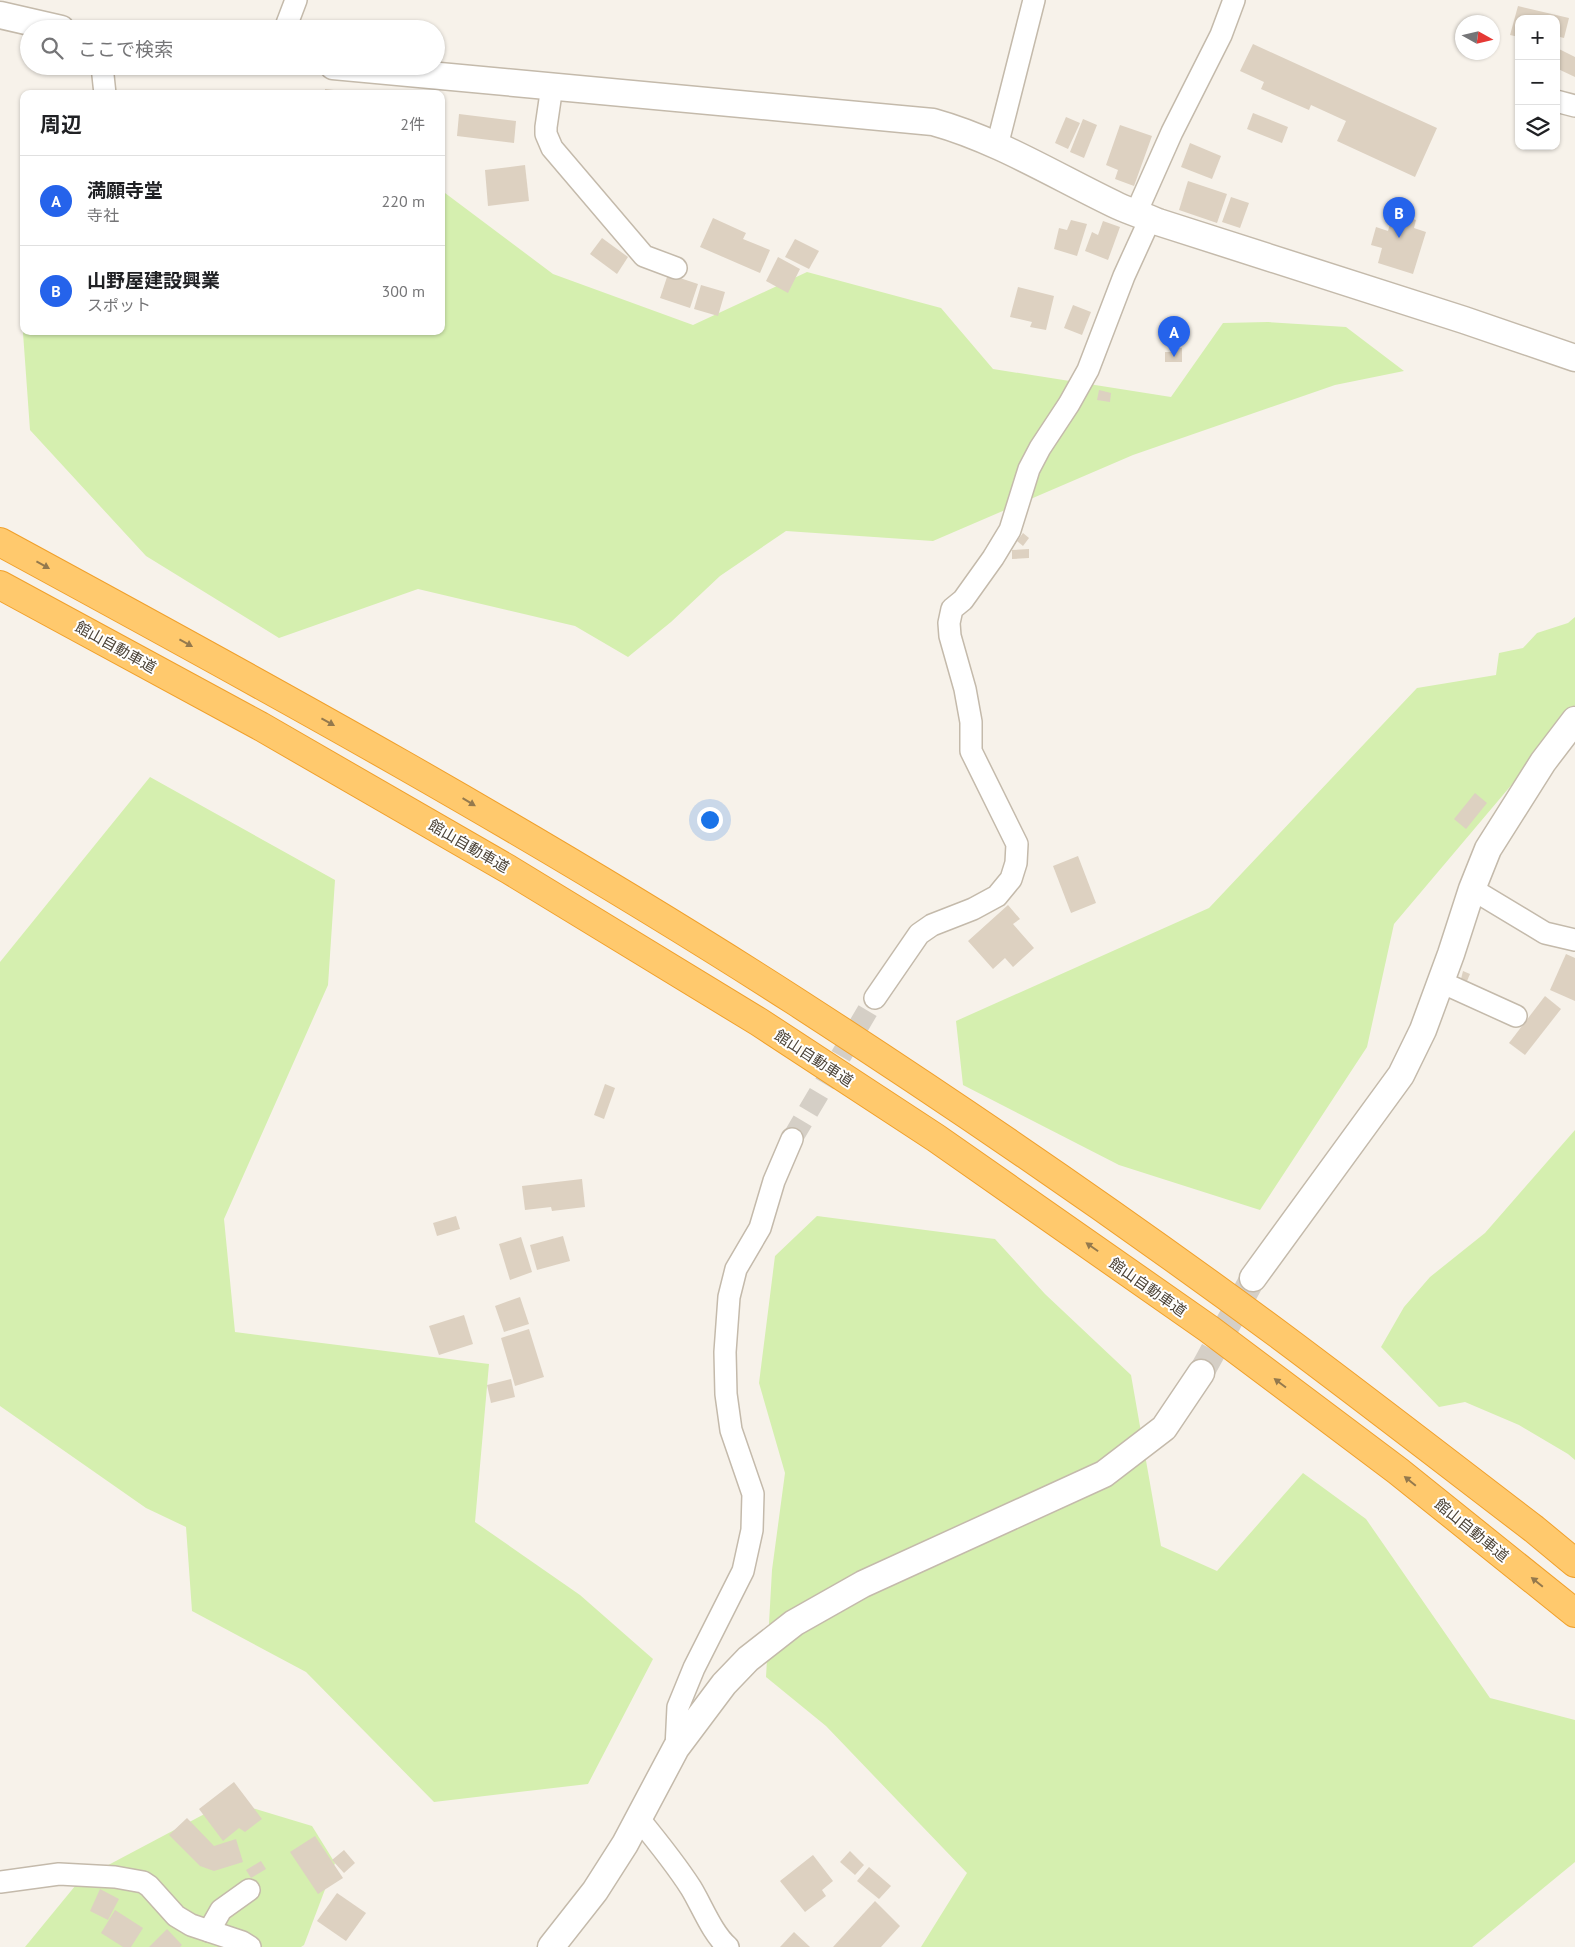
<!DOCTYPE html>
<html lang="ja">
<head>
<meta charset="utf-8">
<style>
  :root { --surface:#fff; --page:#f2f2f2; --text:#202124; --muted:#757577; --line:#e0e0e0; --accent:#2563eb }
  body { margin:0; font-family:"PT Sans","Noto Sans JP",sans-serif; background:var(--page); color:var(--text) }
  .controls { position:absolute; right:15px; top:15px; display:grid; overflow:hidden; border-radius:10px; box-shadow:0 1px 4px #0004 }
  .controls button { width:45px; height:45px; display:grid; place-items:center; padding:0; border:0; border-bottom:1px solid var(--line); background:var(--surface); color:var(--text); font:25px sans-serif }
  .compass { position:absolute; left:1455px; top:15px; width:45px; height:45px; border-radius:50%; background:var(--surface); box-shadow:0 1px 4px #0004; rotate:98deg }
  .you { position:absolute; left:709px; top:819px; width:18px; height:18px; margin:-12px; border:4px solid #fff; border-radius:50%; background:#1a73e8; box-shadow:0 0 0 8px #1a73e833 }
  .badge { display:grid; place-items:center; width:32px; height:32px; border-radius:50%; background:var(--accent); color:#fff; font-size:16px; font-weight:700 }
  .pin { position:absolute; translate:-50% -41px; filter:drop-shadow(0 1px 2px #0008) }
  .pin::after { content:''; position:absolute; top:26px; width:18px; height:15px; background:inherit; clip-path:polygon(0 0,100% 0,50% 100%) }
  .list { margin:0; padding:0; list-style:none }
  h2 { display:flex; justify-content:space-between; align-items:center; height:65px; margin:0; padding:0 20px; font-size:21px }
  h2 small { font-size:16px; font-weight:400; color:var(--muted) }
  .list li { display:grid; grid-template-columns:32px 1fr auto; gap:15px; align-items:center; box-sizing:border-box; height:90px; padding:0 20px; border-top:1px solid var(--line) }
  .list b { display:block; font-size:19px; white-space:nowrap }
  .list p { margin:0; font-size:16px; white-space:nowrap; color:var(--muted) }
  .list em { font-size:16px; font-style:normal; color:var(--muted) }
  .icon { flex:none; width:28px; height:28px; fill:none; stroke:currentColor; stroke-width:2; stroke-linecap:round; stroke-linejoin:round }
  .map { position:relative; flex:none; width:1575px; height:1947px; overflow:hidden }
  .search { position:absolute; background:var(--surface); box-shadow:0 1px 4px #0004; left:20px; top:20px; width:425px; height:55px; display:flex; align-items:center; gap:12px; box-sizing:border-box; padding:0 18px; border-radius:28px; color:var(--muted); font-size:19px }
  .panel { position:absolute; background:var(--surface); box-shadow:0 1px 4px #0004; left:20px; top:90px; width:425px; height:245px; border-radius:10px }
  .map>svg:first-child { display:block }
</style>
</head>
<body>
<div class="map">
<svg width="1575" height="1947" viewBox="0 0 1575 1947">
  <rect width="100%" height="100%" fill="#f7f2ea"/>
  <g fill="#d5efaf">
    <polygon points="441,190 553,274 693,325 807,272 941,308 993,369 1171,397 1223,323 1268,322 1346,327 1404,371 1335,385 1133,455 933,541 786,531 720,576 671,622 628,657 575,626 418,589 279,638 146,556 30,430 22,319 24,317 24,331 441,331"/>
    <polygon points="1575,617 1575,705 1530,763 1394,924 1367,1047 1260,1210 1119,1165 963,1085 956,1021 1209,908 1417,688 1496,675 1499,653 1523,648 1537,633 1568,623"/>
    <polygon points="150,777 335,880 328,985 224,1219 235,1332 489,1364 475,1522 580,1595 653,1659 588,1784 434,1802 306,1672 192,1611 186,1527 146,1508 0,1406 0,962"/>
    <polygon points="1575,1130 1575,1460 1568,1454 1519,1425 1465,1402 1439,1407 1381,1347 1404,1307 1430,1277 1485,1233"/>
    <polygon points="817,1216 995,1239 1045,1294 1131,1375 1161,1546 1217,1571 1303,1473 1366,1519 1490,1698 1575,1720 1575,1862 1472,1947 921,1947 967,1873 826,1726 766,1677 772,1570 785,1473 759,1383 775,1256"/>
    <polygon points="229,1801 312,1826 335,1863 304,1945 301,1947 25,1947 80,1880"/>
  </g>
  <g fill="#ddd1c1">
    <polygon points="1518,6 1569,18 1564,38 1556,36 1556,19 1519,19 1519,37 1510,35"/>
    <polygon points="1253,44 1437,128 1415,177 1337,141 1346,121 1311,105 1309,110 1261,89 1264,82 1240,71"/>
    <polygon points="1559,49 1575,57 1575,77 1556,68 1556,54"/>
    <polygon points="325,89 343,91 342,94 325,94"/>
    <polygon points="1253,113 1288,127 1282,143 1247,129"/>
    <polygon points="459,114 516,121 514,143 457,136"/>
    <polygon points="1066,117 1080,123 1068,149 1055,143"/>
    <polygon points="1083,119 1097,125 1084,158 1070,152"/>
    <polygon points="1120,125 1152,136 1134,186 1115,179 1118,170 1106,165"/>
    <polygon points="1190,143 1221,156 1212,179 1181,167"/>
    <polygon points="525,165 529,201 488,206 485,170"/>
    <polygon points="1188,181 1227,194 1217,223 1179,210"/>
    <polygon points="1231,197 1249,203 1240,228 1222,222"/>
    <polygon points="1396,214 1416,220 1414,228 1426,232 1413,274 1378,263 1382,248 1371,245 1376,227 1388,231 1391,220 1394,221"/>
    <polygon points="713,218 746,233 743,239 770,250 760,273 700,247"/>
    <polygon points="1071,220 1087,224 1077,256 1054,249 1059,228 1067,230"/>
    <polygon points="1103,221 1120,227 1108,260 1085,251 1092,232 1098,235"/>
    <polygon points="602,238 628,257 617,274 590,254"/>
    <polygon points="795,239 819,251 809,269 785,257"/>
    <polygon points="778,257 800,269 788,293 766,281"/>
    <polygon points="668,274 698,284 690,308 660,298"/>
    <polygon points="701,285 725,292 718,316 694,309"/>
    <polygon points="1018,287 1054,296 1046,330 1030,327 1032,322 1010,317"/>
    <polygon points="1073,305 1091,312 1082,335 1064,328"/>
    <polygon points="1170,343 1176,343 1176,348 1182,348 1182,362 1165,362 1165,352 1171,352"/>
    <polygon points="1099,390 1111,393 1110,402 1097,400"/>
    <polygon points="1023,533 1029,538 1023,546 1017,541"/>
    <polygon points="1029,549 1029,558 1012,559 1012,550"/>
    <polygon points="1475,793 1487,803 1466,829 1454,819"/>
    <polygon points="1078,856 1096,903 1071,913 1053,866"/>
    <polygon points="1008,905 1020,919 1013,924 1034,948 1013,967 1005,958 993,969 968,941"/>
    <polygon points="1566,954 1575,958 1575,1001 1550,990"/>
    <polygon points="1463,971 1470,974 1467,981 1461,979"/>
    <polygon points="1545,996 1561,1009 1525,1055 1509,1043"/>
    <polygon points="605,1084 615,1088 604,1119 594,1115"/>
    <polygon points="582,1179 585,1207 552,1211 551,1207 525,1210 522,1186"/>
    <polygon points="456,1216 460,1229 437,1236 433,1223"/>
    <polygon points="563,1236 570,1261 537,1270 530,1245"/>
    <polygon points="521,1237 532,1272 510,1280 499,1244"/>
    <polygon points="520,1297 529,1324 504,1332 495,1306"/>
    <polygon points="464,1315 473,1344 439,1355 429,1326"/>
    <polygon points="529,1329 544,1377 515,1386 501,1338"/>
    <polygon points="511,1379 515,1397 491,1403 487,1385"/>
    <polygon points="234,1782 262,1819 245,1832 239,1828 223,1841 199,1809"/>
    <polygon points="187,1818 214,1846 236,1839 243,1862 214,1871 200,1866 169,1835"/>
    <polygon points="315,1836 343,1878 318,1894 290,1852"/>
    <polygon points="344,1850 355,1863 344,1873 332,1860"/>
    <polygon points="850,1851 864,1865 855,1875 840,1862"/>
    <polygon points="813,1855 833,1881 822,1890 826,1896 805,1912 780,1881"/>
    <polygon points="261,1861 266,1869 251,1878 246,1870"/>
    <polygon points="869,1867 891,1886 879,1899 857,1881"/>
    <polygon points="100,1889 119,1899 108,1920 90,1911"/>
    <polygon points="337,1893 366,1913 346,1941 317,1921"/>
    <polygon points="875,1901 900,1926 881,1947 833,1947"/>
    <polygon points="115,1910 143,1928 131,1947 123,1947 101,1933"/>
    <polygon points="167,1929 182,1945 180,1947 149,1947"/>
    <polygon points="794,1932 810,1947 780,1947"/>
  </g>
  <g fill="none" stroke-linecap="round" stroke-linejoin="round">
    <polyline stroke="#d5cfc6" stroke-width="21" stroke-dasharray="21 11" stroke-linecap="butt" points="792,1139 875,998"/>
    <polyline stroke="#d5cfc6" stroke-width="26" stroke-dasharray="26 13" stroke-linecap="butt" points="1201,1373 1253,1278"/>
    <g stroke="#c4baab" stroke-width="24">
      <g id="minor">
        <polyline points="285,29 296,0"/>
        <polyline points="102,66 105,94"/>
        <polyline points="552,86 546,127 546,134 552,148 644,256 676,268"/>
        <polyline points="1556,101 1575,106"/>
        <polyline points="997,146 1034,0"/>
        <polyline points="1136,213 1172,132 1221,35 1234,0"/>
        <polyline points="1472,889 1545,933 1575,940"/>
        <polyline points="1441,982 1516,1016"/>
        <polyline points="875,998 919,934 932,925 973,909 997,896 1011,879 1016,863 1017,844 971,751 971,722 965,689 950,636 949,623 952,609 963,600 993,558 1010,530 1029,469 1040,448 1069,404 1088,370 1124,276 1150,219"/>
        <polyline points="676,1748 678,1707 694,1668 743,1571 752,1530 753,1494 731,1430 726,1394 725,1352 729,1297 736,1269 760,1228 774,1181 792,1139"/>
        <path d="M639,1819C657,1841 675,1863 691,1888C702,1906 712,1933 728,1947"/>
        <polyline points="0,1882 59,1874 115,1877 143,1882 149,1886 176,1916 191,1925 242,1942 250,1947"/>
        <polyline points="209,1931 221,1910 249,1890"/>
      </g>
    </g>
    <g stroke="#c4baab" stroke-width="29">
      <g id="tertiary">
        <polyline points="0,15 61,29"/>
        <path d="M333,66L933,122C998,140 1057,177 1118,206C1131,212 1145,216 1158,222L1464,320L1575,358"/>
        <polyline points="1253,1278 1401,1075 1423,1030 1451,954 1472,889 1488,849 1543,762 1575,720"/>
        <polyline points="551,1947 595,1891 625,1844 676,1748 724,1684 748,1659 794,1623 863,1584 1104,1474 1164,1428 1201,1373"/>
      </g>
    </g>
    <g stroke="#f0a02b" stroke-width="30">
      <g id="motorway">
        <path d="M0,542C269,688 537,835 795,1001C959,1107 1121,1218 1278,1334C1364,1398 1449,1464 1534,1529L1575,1563"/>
        <polyline points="0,585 260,726 508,869 759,1022 936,1138 1209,1329 1398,1471 1575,1613"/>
      </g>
    </g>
    <use href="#minor" stroke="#fff" stroke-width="21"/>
    <use href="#tertiary" stroke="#fff" stroke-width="26"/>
    <use href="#motorway" stroke="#ffc96d" stroke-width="28"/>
  </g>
  <defs><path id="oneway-solid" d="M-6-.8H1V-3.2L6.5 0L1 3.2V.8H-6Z" transform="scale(1.25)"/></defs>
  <g fill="#94794d">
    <use href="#oneway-solid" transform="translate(43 565) rotate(29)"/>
    <use href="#oneway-solid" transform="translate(186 643) rotate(29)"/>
    <use href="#oneway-solid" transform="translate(328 722) rotate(29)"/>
    <use href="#oneway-solid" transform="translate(469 802) rotate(31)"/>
    <use href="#oneway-solid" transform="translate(1092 1247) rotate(-145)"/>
    <use href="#oneway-solid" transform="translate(1280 1383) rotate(-143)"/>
    <use href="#oneway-solid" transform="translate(1410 1481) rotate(-141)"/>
    <use href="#oneway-solid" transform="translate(1537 1582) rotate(-141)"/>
  </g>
  <g text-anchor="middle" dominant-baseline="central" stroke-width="4" stroke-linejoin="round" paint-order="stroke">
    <g font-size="15" fill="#4c4337" stroke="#fff">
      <text transform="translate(116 647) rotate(29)">館山自動車道</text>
      <text transform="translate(469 846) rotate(30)">館山自動車道</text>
      <text transform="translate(814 1058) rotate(33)">館山自動車道</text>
      <text transform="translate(1148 1287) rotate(35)">館山自動車道</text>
      <text transform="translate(1472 1530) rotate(39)">館山自動車道</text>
    </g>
  </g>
</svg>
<div class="controls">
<button>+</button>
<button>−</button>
<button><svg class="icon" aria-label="layers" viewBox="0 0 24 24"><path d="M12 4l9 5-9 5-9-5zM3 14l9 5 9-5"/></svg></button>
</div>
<svg class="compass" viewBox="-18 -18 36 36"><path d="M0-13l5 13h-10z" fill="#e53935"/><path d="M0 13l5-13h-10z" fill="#757577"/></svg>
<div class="you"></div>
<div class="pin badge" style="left:1174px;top:357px">A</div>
<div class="pin badge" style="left:1399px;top:238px">B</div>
<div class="search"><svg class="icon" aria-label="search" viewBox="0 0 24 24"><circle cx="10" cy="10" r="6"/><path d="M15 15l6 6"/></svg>ここで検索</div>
<section class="panel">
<h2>周辺<small>2件</small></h2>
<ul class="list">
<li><span class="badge">A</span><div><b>満願寺堂</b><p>寺社</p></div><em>220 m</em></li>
<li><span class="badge">B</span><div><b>山野屋建設興業</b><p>スポット</p></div><em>300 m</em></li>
</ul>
</section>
</div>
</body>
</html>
